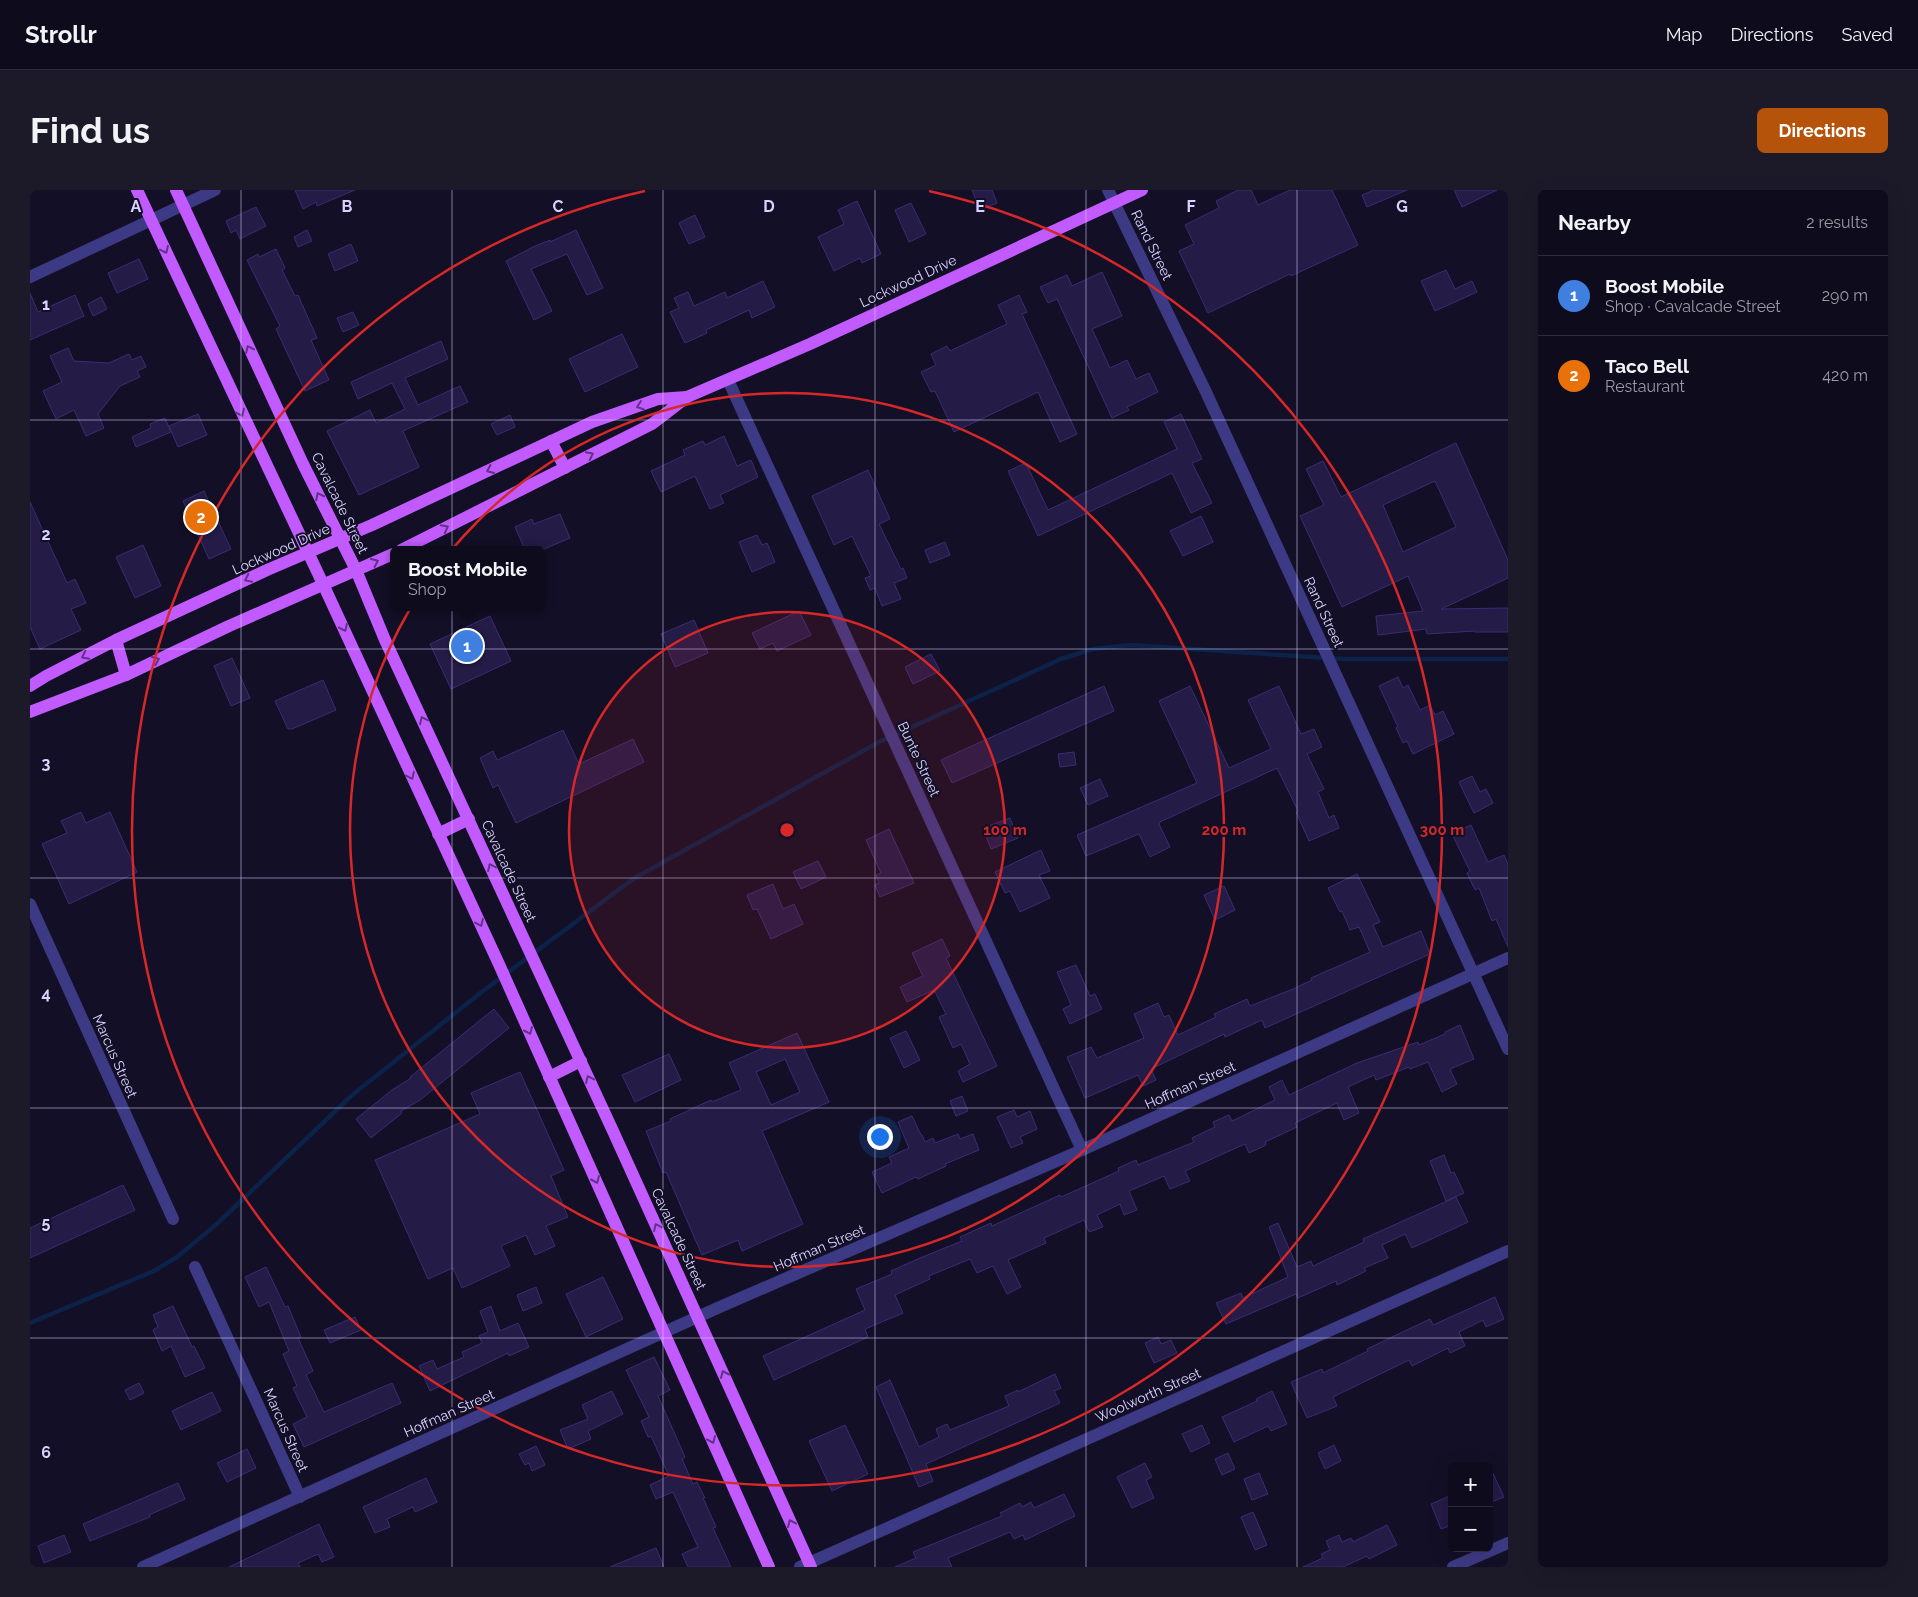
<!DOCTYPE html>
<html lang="en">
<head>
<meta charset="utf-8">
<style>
  :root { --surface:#0e0b1c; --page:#1c1929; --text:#f1f3f6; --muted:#9b9ba3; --line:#2e2b3b; --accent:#b45309 }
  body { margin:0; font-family:Raleway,sans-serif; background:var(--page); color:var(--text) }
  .controls { position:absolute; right:15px; bottom:15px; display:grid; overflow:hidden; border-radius:8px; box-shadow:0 5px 20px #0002 }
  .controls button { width:45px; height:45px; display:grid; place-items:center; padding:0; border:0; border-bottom:1px solid var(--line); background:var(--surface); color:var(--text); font:25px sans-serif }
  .you { position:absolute; left:849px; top:946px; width:18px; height:18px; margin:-12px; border:4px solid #fff; border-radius:50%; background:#1a73e8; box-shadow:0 0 0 8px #1a73e833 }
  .badge { display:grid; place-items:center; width:32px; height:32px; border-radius:50%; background:var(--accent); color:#fff; font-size:16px; font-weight:700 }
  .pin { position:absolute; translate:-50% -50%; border:2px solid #fff; box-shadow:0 1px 5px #0006 }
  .popup { position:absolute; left:360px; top:356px; width:155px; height:65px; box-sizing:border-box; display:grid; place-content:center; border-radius:8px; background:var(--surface); filter:drop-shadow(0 1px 4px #0005); font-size:16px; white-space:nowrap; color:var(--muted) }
  .popup b { font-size:19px; color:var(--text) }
  .popup::after { content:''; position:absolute; left:50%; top:100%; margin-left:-10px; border:10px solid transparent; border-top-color:var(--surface) }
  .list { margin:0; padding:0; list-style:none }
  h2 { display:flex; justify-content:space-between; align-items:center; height:65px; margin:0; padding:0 20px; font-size:21px }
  h2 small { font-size:16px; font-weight:400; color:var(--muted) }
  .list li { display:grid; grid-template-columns:32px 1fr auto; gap:15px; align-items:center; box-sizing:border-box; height:80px; padding:0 20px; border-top:1px solid var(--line) }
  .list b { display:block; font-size:19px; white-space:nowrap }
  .list p { margin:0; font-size:16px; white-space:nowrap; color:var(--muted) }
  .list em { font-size:16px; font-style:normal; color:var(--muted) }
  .map { position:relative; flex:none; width:1478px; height:1377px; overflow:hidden; border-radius:8px }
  header { display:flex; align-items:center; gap:30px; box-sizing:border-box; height:70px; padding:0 25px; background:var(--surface); border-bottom:1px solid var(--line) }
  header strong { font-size:24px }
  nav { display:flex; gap:28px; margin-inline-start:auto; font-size:18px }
  .intro { display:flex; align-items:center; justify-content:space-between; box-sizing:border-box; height:120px; padding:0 30px }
  h1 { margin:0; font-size:35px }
  .button { padding:12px 22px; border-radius:8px; background:var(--accent); color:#fff; font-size:18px; font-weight:700 }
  main { display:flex; gap:30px; padding:0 30px }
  aside { flex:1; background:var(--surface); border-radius:8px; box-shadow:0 5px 20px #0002 }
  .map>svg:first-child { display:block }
</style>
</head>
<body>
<header>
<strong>Strollr</strong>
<nav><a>Map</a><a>Directions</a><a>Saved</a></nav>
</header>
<div class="intro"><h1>Find us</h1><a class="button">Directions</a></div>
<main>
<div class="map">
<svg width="1478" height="1377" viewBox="0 0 1478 1377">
  <rect width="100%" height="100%" fill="#130f26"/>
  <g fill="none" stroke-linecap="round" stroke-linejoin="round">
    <polyline stroke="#0c2248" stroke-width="4.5" points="0,1133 124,1081 147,1067 188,1033 321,906 449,804 603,689 849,552 1031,469 1063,459 1101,455 1314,469 1478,469"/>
  </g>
  <g fill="#241b47" stroke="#3b2d73" fill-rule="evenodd">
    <polygon points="265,0 325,0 287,16 286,12 273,19"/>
    <polygon points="942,0 962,0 967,13 950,20"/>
    <polygon points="1208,0 1221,0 1228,15 1260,0 1302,0 1328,55 1261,86 1260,84 1178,123 1149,61 1164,54 1155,35 1189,18 1186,11"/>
    <polygon points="1344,0 1377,0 1337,17 1332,5"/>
    <polygon points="1424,0 1467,0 1432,17"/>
    <polygon points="827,11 851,64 832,73 830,68 804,81 788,47 814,34 808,20"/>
    <polygon points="881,13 896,44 879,52 865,20"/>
    <polygon points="226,17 236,36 210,49 206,40 201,43 196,31"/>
    <polygon points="665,25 675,47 659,54 649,33"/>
    <polygon points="277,40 282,51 268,57 264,47"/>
    <polygon points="546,40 573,98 557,105 537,64 501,79 522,121 504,130 476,71 503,57 520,50 520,52"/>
    <polygon points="321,54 328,71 305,81 298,64"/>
    <polygon points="246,59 255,78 252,80 265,106 268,105 287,148 281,150 299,190 275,201 246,139 250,136 217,70 228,64 229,67"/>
    <polygon points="109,69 118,89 87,103 78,83"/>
    <polygon points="1416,80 1425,99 1442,91 1447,102 1405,121 1391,91"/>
    <polygon points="1072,82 1092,126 1062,139 1080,178 1097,170 1106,189 1119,183 1128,202 1097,217 1099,220 1082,228 1027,109 1018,113 1010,97 1037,85 1042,96"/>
    <polygon points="733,91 745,117 722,128 719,120 676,140 677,143 655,153 640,122 649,118 644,108 658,102 664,116 695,102 697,108"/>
    <polygon points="0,103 8,122 45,105 54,126 0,150"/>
    <polygon points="989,105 997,122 992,124 1047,244 1030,252 1008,202 924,242 905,201 901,202 891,182 906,175 901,164 917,156 920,161 977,134 968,115"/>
    <polygon points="71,107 77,119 63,126 58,114"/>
    <polygon points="323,122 329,135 313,142 307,128"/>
    <polygon points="592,144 608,177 555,202 539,169"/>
    <polygon points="411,151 418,169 375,188 388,215 430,196 438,212 373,241 389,277 329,305 297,241 340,220 346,233 375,219 362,193 328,209 321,192"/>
    <polygon points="38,158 44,171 79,173 99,164 102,170 111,166 116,177 107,181 110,187 90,196 68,224 74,238 56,246 44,220 26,229 13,201 32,192 20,166"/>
    <polygon points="168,224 177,245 148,257 139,236"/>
    <polygon points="1151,224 1172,269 1162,273 1182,313 1161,323 1142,283 1008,346 978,281 996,273 1018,320 1147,259 1134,232"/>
    <polygon points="480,225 485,237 467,245 461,234"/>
    <polygon points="135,228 141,242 106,257 102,247 121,238 120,234"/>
    <polygon points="694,246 707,276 721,270 728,287 690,305 694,313 680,319 665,286 631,302 621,281 655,265 653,260 673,251 675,255"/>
    <path d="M1426,253L1478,370V388L1411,419L1478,418V442H1445V441L1397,444L1396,439L1348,445L1346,426L1393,421L1378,386L1312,417L1270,326L1294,315L1276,279L1293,271L1311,307ZM1405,291L1426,337L1373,362L1353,315Z"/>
    <polygon points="838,280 860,329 849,334 871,379 873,378 877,388 864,393 871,409 852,416 845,398 840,400 835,388 841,386 822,346 804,355 782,306"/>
    <polygon points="174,301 201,359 179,369 153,311"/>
    <polygon points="0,312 37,393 45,389 56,413 41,419 51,440 10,459 0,437"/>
    <polygon points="530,324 540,348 512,360 495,360 485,337 502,329 504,334"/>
    <polygon points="1171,326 1183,352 1153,366 1140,341"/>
    <polygon points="727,345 732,355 737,353 745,372 722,382 709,352"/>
    <polygon points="915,352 920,365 900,373 895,360"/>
    <polygon points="113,355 131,396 105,408 86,367"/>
    <polygon points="769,421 781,445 747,461 743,453 730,459 722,443"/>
    <polygon points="460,426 481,471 421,499 400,454"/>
    <polygon points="664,430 678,463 645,477 631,444"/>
    <polygon points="901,464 910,481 883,494 875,477"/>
    <polygon points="202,468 220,508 201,516 184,476"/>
    <polygon points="1368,487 1373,498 1378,495 1390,520 1400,515 1405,525 1413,521 1424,544 1383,564 1377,551 1373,553 1366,538 1368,537 1349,496"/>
    <polygon points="293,490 306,520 262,539 258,539 245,511"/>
    <polygon points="1074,496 1084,521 922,593 911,570"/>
    <polygon points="1160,496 1199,578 1241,559 1218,510 1249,496 1271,544 1284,539 1292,557 1277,564 1294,599 1288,602 1299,628 1304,625 1309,638 1279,651 1266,622 1268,621 1247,578 1130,632 1129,634 1140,657 1120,667 1109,644 1056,666 1047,645 1167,593 1129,511"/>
    <polygon points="533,540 549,574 603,549 614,572 486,633 468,595 463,598 450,568 463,561 467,570"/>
    <polygon points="1044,562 1046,575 1030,577 1028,564"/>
    <polygon points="1442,586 1450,602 1456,599 1463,613 1444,623 1429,592"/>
    <polygon points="1070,589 1078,606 1058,615 1050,598"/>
    <polygon points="51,622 56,633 80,622 107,682 39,714 12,654 37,643 31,631"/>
    <polygon points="980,628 988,648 961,659 953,638"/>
    <polygon points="1441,635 1458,672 1474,665 1478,674 1478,757 1466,729 1462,731 1449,698 1445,700 1437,683 1440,681 1422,644"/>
    <polygon points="859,639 884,693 850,707 845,695 849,693 846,685 851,683 836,650"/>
    <polygon points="1011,660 1020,681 1009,685 1020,708 990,722 980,701 975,703 965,682"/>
    <polygon points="788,671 796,687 771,699 763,682"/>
    <polygon points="1327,684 1350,732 1343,735 1353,757 1391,741 1400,764 1235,838 1232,830 1195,847 1194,844 1121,879 1126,890 1113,896 1108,885 1055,908 1037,867 1061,857 1067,868 1114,848 1104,824 1128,813 1134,827 1139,825 1148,845 1186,827 1184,824 1217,809 1220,816 1263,799 1282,790 1281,788 1338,763 1340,762 1329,737 1320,740 1312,721 1310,722 1298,698"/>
    <polygon points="743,694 753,719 764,714 773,734 741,749 727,719 723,720 717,705"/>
    <polygon points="1194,696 1205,720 1185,730 1174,705"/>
    <polygon points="912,749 920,766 916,768 967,876 933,892 928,881 940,874 931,854 923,858 909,827 916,824 904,800 877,812 870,797 893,786 882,763"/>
    <polygon points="1046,775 1060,806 1065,804 1072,819 1040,834 1033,819 1041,815 1027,782"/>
    <polygon points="464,819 479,838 390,910 371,921 372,923 341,948 326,929 362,900 381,888 380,887"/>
    <polygon points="1430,835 1444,869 1420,879 1427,894 1412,902 1398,872 1380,879 1379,877 1346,890 1344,885 1318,897 1329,923 1314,930 1307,913 1265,933 1267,937 1235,952 1236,955 1219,963 1215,954 1155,981 1160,991 1140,999 1134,986 1099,1001 1107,1020 1094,1025 1090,1014 1067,1025 1073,1037 1059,1042 1054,1030 1014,1048 1016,1053 978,1070 991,1097 977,1104 963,1076 947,1083 940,1069 899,1086 900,1089 865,1105 873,1123 835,1139 838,1147 744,1190 733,1166 835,1120 826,1099 862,1084 861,1081 890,1068 932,1051 930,1047 961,1033 962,1036 1030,1005 1031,1007 1089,981 1088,978 1106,970 1108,975 1164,952 1162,948 1185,937 1183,932 1199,925 1202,931 1245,910 1239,897 1252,890 1259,905 1327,873 1388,852 1389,855 1415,844 1415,842"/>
    <polygon points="876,841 890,870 874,878 860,848"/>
    <path d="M767,843L799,912L732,941L773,1034L712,1061L708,1050L672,1065L636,982L633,983L616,941L641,931L640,929L681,910L682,912L711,900L699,873ZM755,869L770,902L741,915L726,882Z"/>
    <polygon points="639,864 651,890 605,912 592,885"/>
    <polygon points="490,882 534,980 521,986 538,1027 516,1036 525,1056 505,1065 496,1045 471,1056 480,1076 432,1098 423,1078 398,1089 345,970 450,924 441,903"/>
    <polygon points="932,906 938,921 926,926 920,911"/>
    <polygon points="984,920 987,927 1000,921 1007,939 990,947 993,953 981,958 967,927"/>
    <polygon points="882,926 891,945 892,945 895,952 903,948 905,953 928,944 930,949 943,944 949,960 915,974 916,976 888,989 886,987 852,1003 842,982 862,973 859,967 879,958 868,932"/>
    <polygon points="1414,965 1421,983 1424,982 1434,1003 1416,1011 1400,971"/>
    <polygon points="93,995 105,1020 0,1068 0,1038"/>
    <polygon points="1426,1007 1438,1032 1382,1058 1375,1044 1352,1055 1358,1068 1334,1078 1336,1081 1307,1095 1306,1091 1268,1108 1266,1104 1196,1134 1186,1113 1211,1103 1213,1108 1258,1087 1239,1037 1248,1033 1267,1077 1281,1071 1283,1076 1334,1052 1333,1049"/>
    <polygon points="236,1077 255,1117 258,1116 271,1147 268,1148 283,1181 276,1185 294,1222 362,1193 371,1213 274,1257 263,1234 277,1227 263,1198 267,1196 253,1164 259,1161 239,1112 229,1117 215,1087"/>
    <polygon points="573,1087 593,1129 556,1147 536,1104"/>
    <polygon points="506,1097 512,1113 493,1121 487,1105"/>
    <polygon points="1465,1107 1474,1129 1456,1137 1453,1130 1429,1142 1435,1156 1420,1163 1418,1158 1382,1176 1379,1170 1303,1207 1307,1216 1277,1228 1261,1192 1292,1179 1293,1183 1338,1161 1337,1159 1400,1129 1403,1135"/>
    <polygon points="143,1116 162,1157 164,1156 175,1178 155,1187 141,1156 132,1161 123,1140 128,1137 123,1125"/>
    <polygon points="461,1116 470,1141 488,1133 499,1157 479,1166 478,1163 400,1201 389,1176 403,1170 407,1179 434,1167 432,1162 452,1153 449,1146 458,1142 450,1121"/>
    <polygon points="325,1127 331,1140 300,1153 294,1140"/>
    <polygon points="1128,1147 1131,1154 1141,1150 1147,1163 1124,1173 1115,1153"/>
    <polygon points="624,1167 640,1200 628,1206 655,1267 652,1269 663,1294 667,1292 675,1308 673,1308 686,1337 683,1338 701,1377 658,1377 652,1364 668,1357 643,1302 626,1309 620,1295 639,1286 621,1246 618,1247 611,1231 619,1227 596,1180"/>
    <polygon points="1025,1184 1031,1198 1024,1201 1030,1213 896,1274 903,1291 889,1297 846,1197 860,1190 889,1257 909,1247 906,1239 917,1234 920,1240 979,1216 975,1206 988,1200 988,1202"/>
    <polygon points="109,1193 114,1203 100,1210 95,1200"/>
    <polygon points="582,1201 593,1224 558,1241 561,1249 538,1259 530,1240 558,1229 552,1215"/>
    <polygon points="1242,1201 1257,1234 1241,1241 1238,1236 1204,1252 1192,1227 1227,1211 1226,1209"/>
    <polygon points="182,1202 191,1221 151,1240 142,1221"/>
    <polygon points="815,1235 838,1284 802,1301 779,1251"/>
    <polygon points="1172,1235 1180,1253 1161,1262 1152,1244"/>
    <polygon points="1304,1255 1311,1271 1295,1279 1288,1263"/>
    <polygon points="506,1256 515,1275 502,1281 499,1273 495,1275 489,1264"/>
    <polygon points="217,1259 226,1278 197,1292 187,1273"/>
    <polygon points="1198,1263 1205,1279 1192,1285 1185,1269"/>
    <polygon points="1115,1273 1122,1287 1116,1290 1124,1308 1102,1318 1087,1287"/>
    <polygon points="1459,1275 1474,1307 1459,1313"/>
    <polygon points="1229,1283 1238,1304 1222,1310 1214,1289"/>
    <polygon points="396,1288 407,1312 385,1322 383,1317 357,1329 360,1337 345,1343 333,1317"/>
    <polygon points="148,1293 155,1309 119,1325 120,1327 60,1351 53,1334"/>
    <polygon points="1034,1304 1045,1326 995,1350 993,1345 984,1349 980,1342 918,1368 922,1377 865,1377 886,1368 883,1362 972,1326 970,1323 990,1313 992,1317 1001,1312 1004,1318"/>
    <polygon points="1422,1305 1422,1335 1411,1339 1401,1314"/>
    <polygon points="1223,1322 1237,1355 1225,1360 1211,1327"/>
    <polygon points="289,1334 304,1367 292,1372 288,1364 268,1373 270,1377 199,1377"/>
    <polygon points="1357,1335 1367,1355 1339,1369 1337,1366 1313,1377 1273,1377 1293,1368 1291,1364 1300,1360 1296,1351 1309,1345 1312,1352 1321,1348 1323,1352"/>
    <polygon points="34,1345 41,1362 14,1373 8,1356"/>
    <polygon points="626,1358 634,1377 580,1377"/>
  </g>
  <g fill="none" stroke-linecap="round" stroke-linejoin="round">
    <g stroke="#3d3a85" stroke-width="12">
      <polyline points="1078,0 1176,202 1478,859"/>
      <polyline points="0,87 185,0"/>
      <polyline points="698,190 1052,960"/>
      <polyline points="0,714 143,1029"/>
      <polyline points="165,1077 270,1307"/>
      <polyline points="113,1377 692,1116 1052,960 1478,768"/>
      <polyline points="770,1377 1478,1061"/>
      <polyline points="1423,1377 1478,1353"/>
    </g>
    <g stroke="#c25bff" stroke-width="12">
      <polyline points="107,0 293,394 468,772 739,1377"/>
      <polyline points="146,0 273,274 326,380 355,450 583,941 781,1377"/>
      <polyline points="521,251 535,278"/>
      <polyline points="371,360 622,234 657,207 780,154 1112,0"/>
      <polyline points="86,450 96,485"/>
      <polyline points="0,496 16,486 86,450 237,380 342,335 562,232 628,209 657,207"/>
      <polyline points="0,522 96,485 199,436 363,364"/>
      <polyline points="408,644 439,629"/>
      <polyline points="519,887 551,871"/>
    </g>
  </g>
  <defs><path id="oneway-chevron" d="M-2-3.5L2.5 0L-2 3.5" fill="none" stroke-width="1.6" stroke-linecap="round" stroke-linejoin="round" transform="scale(1.25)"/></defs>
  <g stroke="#623188">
    <use href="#oneway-chevron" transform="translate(135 60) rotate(65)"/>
    <use href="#oneway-chevron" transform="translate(219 159) rotate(-115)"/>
    <use href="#oneway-chevron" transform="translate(610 216) rotate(161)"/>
    <use href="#oneway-chevron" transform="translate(211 223) rotate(65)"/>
    <use href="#oneway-chevron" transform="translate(560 265) rotate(-27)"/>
    <use href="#oneway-chevron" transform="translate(460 280) rotate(155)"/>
    <use href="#oneway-chevron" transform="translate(289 306) rotate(-117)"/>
    <use href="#oneway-chevron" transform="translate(415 338) rotate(-27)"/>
    <use href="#oneway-chevron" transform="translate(345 372) rotate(-24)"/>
    <use href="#oneway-chevron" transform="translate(218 389) rotate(154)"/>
    <use href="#oneway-chevron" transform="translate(314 438) rotate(65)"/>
    <use href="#oneway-chevron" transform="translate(55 466) rotate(153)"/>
    <use href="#oneway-chevron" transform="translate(126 470) rotate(-25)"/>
    <use href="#oneway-chevron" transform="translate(393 530) rotate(-115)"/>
    <use href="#oneway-chevron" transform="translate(381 586) rotate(65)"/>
    <use href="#oneway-chevron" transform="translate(461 677) rotate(-115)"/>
    <use href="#oneway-chevron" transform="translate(450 733) rotate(65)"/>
    <use href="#oneway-chevron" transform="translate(499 841) rotate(66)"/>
    <use href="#oneway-chevron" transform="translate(559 889) rotate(-115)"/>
    <use href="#oneway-chevron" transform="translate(566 990) rotate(66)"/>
    <use href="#oneway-chevron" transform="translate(627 1037) rotate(-115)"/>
    <use href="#oneway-chevron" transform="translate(694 1184) rotate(-114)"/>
    <use href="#oneway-chevron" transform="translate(682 1250) rotate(66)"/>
    <use href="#oneway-chevron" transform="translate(761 1333) rotate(-114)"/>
  </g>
  <path fill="none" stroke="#d9d4ff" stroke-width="1" stroke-opacity="0.55" d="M211,0V1377M422,0V1377M633,0V1377M845,0V1377M1056,0V1377M1267,0V1377M0,230H1478M0,459H1478M0,688H1478M0,918H1478M0,1148H1478"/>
  <circle cx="757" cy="640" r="218" fill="#d62828" fill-opacity=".12"/>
  <g fill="none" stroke="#d62828" stroke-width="2.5">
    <circle cx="757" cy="640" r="218"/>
    <circle cx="757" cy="640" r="437"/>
    <path d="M899 1A655 655 0 1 1 615 1"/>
  </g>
  <g text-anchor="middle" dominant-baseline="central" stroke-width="4" stroke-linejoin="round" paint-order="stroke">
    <g font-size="14" fill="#d9d4ff" stroke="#130f26">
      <text transform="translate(1122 55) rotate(64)">Rand Street</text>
      <text transform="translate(878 91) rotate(-25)">Lockwood Drive</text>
      <text transform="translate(310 313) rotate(64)">Cavalcade Street</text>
      <text transform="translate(251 359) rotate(-24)">Lockwood Drive</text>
      <text transform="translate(1294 422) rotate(65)">Rand Street</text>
      <text transform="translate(889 569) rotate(65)">Bunte Street</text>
      <text transform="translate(479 681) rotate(65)">Cavalcade Street</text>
      <text transform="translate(85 866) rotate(66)">Marcus Street</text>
      <text transform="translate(1160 895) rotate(-24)">Hoffman Street</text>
      <text transform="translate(649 1049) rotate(65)">Cavalcade Street</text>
      <text transform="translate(789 1058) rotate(-23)">Hoffman Street</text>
      <text transform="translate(1118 1205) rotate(-24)">Woolworth Street</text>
      <text transform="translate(419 1223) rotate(-24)">Hoffman Street</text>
      <text transform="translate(256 1240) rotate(66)">Marcus Street</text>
    </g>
  </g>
  <g font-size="16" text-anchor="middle" font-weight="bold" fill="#d9d4ff" stroke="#130f26" stroke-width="4" stroke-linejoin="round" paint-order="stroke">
    <text x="106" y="22">A</text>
    <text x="317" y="22">B</text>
    <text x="528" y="22">C</text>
    <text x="739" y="22">D</text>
    <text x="950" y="22">E</text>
    <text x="1161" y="22">F</text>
    <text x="1372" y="22">G</text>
    <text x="16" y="120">1</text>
    <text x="16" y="350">2</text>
    <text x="16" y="579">3</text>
    <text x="16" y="809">4</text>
    <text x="16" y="1038">5</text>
    <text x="16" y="1268">6</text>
  </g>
  <circle cx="757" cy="640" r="8" fill="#d62828" stroke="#130f26" stroke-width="2.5"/>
  <g font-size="15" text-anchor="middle" font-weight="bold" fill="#d62828" stroke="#130f26" stroke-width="4" stroke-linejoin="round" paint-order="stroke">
    <text x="975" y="645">100 m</text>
    <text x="1194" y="645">200 m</text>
    <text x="1412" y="645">300 m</text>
  </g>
</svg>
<div class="controls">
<button>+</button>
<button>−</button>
</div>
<div class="you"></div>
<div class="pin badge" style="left:437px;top:456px;background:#3f7fe0">1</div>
<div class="popup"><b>Boost Mobile</b>Shop</div>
<div class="pin badge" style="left:171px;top:327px;background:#e8710a">2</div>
</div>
<aside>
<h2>Nearby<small>2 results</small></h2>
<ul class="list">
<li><span class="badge" style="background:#3f7fe0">1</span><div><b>Boost Mobile</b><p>Shop · Cavalcade Street</p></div><em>290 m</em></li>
<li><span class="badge" style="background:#e8710a">2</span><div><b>Taco Bell</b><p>Restaurant</p></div><em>420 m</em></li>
</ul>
</aside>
</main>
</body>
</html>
